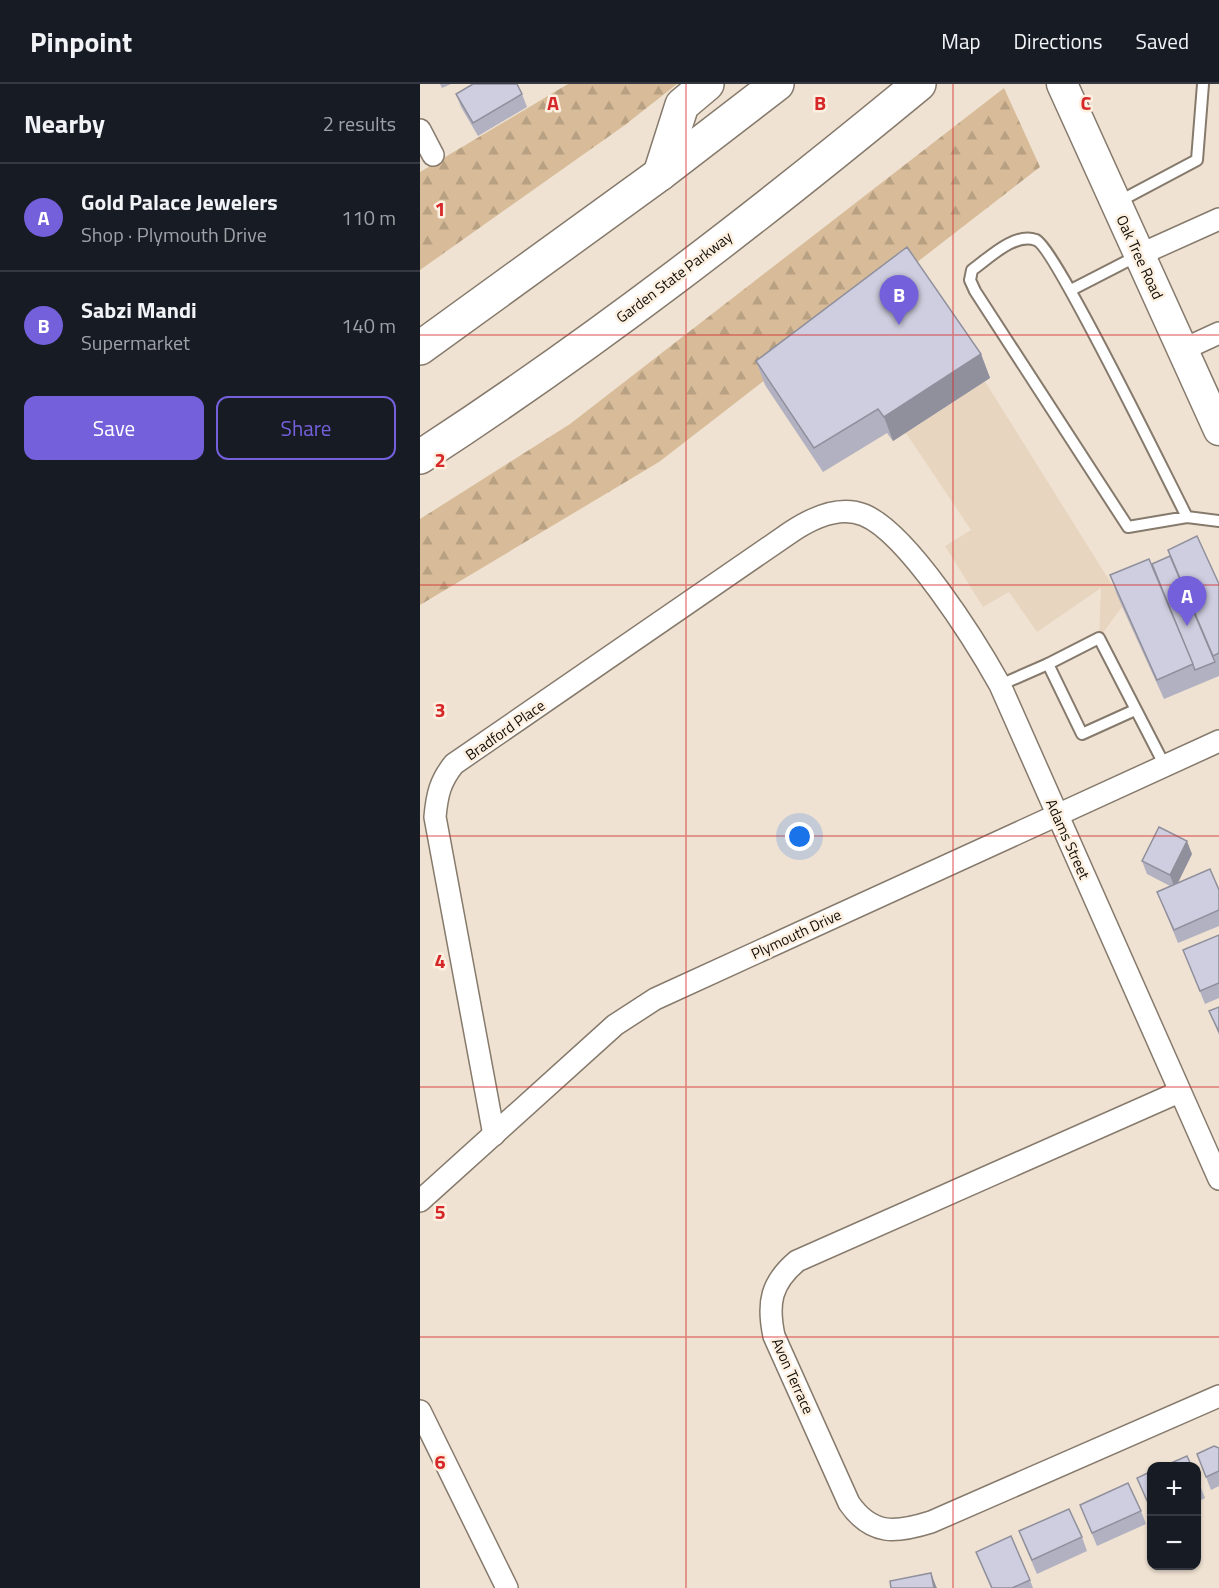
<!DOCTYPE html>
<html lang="en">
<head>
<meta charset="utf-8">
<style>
  :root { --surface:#171b24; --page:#20242c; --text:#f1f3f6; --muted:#9ea1a6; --line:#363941; --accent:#7460db }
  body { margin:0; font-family:"Titillium Web",sans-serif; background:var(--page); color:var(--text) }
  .controls { position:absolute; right:18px; bottom:18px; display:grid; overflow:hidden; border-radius:12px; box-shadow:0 2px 4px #0004 }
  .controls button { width:54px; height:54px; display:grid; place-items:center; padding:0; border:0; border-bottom:2px solid var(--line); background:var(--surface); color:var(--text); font:30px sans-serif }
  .you { position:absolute; left:380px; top:753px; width:21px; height:21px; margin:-15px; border:4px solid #fff; border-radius:50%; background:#1a73e8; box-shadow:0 0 0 9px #1a73e833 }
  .badge { display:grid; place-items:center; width:39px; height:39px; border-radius:50%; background:var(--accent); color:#fff; font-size:20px; font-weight:700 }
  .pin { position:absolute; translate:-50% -50px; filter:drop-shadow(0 2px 3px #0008) }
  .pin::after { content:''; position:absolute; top:32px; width:21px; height:18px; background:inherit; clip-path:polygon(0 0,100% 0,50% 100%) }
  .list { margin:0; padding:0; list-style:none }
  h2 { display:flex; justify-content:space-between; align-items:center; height:78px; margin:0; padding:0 24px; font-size:26px }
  h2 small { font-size:20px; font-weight:400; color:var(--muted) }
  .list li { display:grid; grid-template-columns:39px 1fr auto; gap:18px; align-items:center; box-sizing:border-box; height:108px; padding:0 24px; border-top:2px solid var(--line) }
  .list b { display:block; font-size:22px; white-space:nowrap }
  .list p { margin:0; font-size:20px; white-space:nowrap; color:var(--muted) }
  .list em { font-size:20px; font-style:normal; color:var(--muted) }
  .actions { display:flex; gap:12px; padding:18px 24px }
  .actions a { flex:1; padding:14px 0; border:2px solid var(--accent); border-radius:12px; text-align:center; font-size:21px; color:var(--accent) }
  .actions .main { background:var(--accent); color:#fff }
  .map { position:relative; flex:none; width:799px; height:1504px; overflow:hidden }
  header { display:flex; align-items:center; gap:36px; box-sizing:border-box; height:84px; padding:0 30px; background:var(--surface); border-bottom:2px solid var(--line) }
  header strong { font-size:28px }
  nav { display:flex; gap:33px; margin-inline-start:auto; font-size:21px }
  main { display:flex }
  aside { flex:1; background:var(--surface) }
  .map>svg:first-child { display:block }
</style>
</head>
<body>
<header>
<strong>Pinpoint</strong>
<nav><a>Map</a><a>Directions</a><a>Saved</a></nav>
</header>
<main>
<aside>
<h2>Nearby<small>2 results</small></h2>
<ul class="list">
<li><span class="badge">A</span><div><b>Gold Palace Jewelers</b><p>Shop · Plymouth Drive</p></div><em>110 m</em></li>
<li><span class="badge">B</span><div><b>Sabzi Mandi</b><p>Supermarket</p></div><em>140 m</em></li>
</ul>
<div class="actions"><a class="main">Save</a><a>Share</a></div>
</aside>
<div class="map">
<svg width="799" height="1504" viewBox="0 0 799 1504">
  <defs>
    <pattern id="forest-firs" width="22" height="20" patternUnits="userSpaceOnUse" patternTransform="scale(1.5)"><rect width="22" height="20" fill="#d8bc99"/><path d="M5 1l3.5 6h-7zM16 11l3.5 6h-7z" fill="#b8a082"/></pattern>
  </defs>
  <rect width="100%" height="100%" fill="#efe2d2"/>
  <polygon fill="#e7d5bf" points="496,187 699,512 744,615 702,523 679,554 681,504 617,548 589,508 563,523 525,462 551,446 486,349 473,357 467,349 403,388"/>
  <g fill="url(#forest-firs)">
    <polygon points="148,0 257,0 205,41 0,186 0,88"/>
    <polygon points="584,4 620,83 239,378 0,521 0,435 150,340"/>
  </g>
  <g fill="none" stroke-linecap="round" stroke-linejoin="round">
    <g stroke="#867a6c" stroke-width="14">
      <g id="lane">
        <polyline points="698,118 777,76 783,0"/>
        <polyline points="651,206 719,171"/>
        <path d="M767,433C749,398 634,162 616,156C594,148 568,175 552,186L550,196L555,207L708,443L767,433L799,437"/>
        <polyline points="580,601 628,580"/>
        <polyline points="715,626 662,650 628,580 679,554 745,682"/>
      </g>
    </g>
    <g stroke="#867a6c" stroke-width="24">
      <g id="street">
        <polyline points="0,46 13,71"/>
        <polyline points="719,171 799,135"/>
        <polyline points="762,266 799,249"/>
        <path d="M759,1008L377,1177C351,1199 347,1219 354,1252L429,1419C452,1452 476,1449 511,1438L799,1312"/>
        <path d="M74,1051L15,733C17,711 20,697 34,680L371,448C392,434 419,421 444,431C488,449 556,558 580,601L799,1095"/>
        <polyline points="0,1117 195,941 235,915 799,657"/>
        <polyline points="0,1327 87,1504"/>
      </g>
    </g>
    <g stroke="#867a6c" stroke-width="33">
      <polyline id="secondary" points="642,0 799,346"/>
    </g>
    <g stroke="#867a6c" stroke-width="36">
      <g id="highway">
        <polyline points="240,90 262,21 287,0"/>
        <polyline points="0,264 240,90 357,0"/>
        <path d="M0,373C174,260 339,132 499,0"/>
      </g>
    </g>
    <use href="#lane" stroke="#fff" stroke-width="10"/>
    <use href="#street" stroke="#fff" stroke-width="21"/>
    <use href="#secondary" stroke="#fff" stroke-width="30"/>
    <use href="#highway" stroke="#fff" stroke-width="33"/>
  </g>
  <g fill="#b1b1c1">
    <polygon points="20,0 31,0 22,4"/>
    <polygon points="36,10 102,10 107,23 58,52 41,23"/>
    <polygon points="561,270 570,294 473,357 467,349 403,388 345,301 336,277"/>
    <polygon points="732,480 799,500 799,592 744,615 697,511 690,491"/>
    <polygon points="772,770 757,799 799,806 799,842 758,859 737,808 750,802 727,790 722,777"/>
    <polygon points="799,851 799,914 785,920 763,866"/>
    <polygon points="799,923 799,951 789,927"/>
    <polygon points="799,1364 799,1402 791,1406 777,1370"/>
    <polygon points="777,1394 785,1414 777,1418"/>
    <polygon points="660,1421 721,1427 726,1440 677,1462"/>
    <polygon points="599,1447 662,1453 667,1467 617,1490 604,1460"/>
    <polygon points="556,1468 610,1496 613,1504 571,1504"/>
  </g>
  <g fill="#90909d">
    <polygon points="561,270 570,294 473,357 464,333"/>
    <polygon points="767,757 772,770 755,805 750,791"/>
    <polygon points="511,1489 516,1502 517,1504 514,1504"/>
  </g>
  <g fill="#cecee0" stroke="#90909d" stroke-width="1.5">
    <polygon points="53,0 97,0 102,10 53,39 36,10"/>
    <polygon points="487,163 561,270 464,333 458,325 394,364 336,277"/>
    <polygon points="777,452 799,500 799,569 793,572 748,466"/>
    <polygon points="750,472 795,578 775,586 732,480"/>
    <polygon points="729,475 773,580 737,596 690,491"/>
    <polygon points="739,743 767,757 750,791 722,777"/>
    <polygon points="790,785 799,806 799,826 754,846 737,808"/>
    <polygon points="799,851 799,899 780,907 763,866"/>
    <polygon points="799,923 799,948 789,927"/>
    <polygon points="794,1362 799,1364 799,1387 786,1393 777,1370"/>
    <polygon points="767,1372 772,1383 742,1383"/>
    <polygon points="732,1387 732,1428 717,1394"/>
    <polygon points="777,1394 780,1401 777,1403"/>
    <polygon points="708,1399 721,1427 672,1449 660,1421"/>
    <polygon points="649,1425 662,1453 612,1476 599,1447"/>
    <polygon points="591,1452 610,1496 592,1504 572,1504 556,1468"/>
    <polygon points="511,1489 514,1504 471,1504 470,1497"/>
  </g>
  <path fill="none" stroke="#d62828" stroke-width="1.5" stroke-opacity="0.55" d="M266,0V1504M533,0V1504M0,251H799M0,501H799M0,752H799M0,1003H799M0,1253H799"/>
  <g text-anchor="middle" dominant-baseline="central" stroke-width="5" stroke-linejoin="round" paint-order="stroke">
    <g font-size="15" fill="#120e08" stroke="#fdf0e0">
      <text transform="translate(720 173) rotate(65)">Oak Tree Road</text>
      <text transform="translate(254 193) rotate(-37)">Garden State Parkway</text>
      <text transform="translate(85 646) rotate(-35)">Bradford Place</text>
      <text transform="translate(648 755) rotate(66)">Adams Street</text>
      <text transform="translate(376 850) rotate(-25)">Plymouth Drive</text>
      <text transform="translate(373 1292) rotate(66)">Avon Terrace</text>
    </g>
  </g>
  <g font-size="20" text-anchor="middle" font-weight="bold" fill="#d62828" stroke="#fdf0e0" stroke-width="5" stroke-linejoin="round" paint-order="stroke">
    <text x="133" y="26">A</text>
    <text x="400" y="26">B</text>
    <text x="666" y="26">C</text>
    <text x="20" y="132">1</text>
    <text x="20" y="383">2</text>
    <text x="20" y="633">3</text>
    <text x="20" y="884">4</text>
    <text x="20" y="1135">5</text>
    <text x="20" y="1385">6</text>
  </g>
</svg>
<div class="controls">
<button>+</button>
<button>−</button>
</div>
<div class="you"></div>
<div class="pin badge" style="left:767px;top:542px">A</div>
<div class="pin badge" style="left:479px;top:241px">B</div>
</div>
</main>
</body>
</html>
